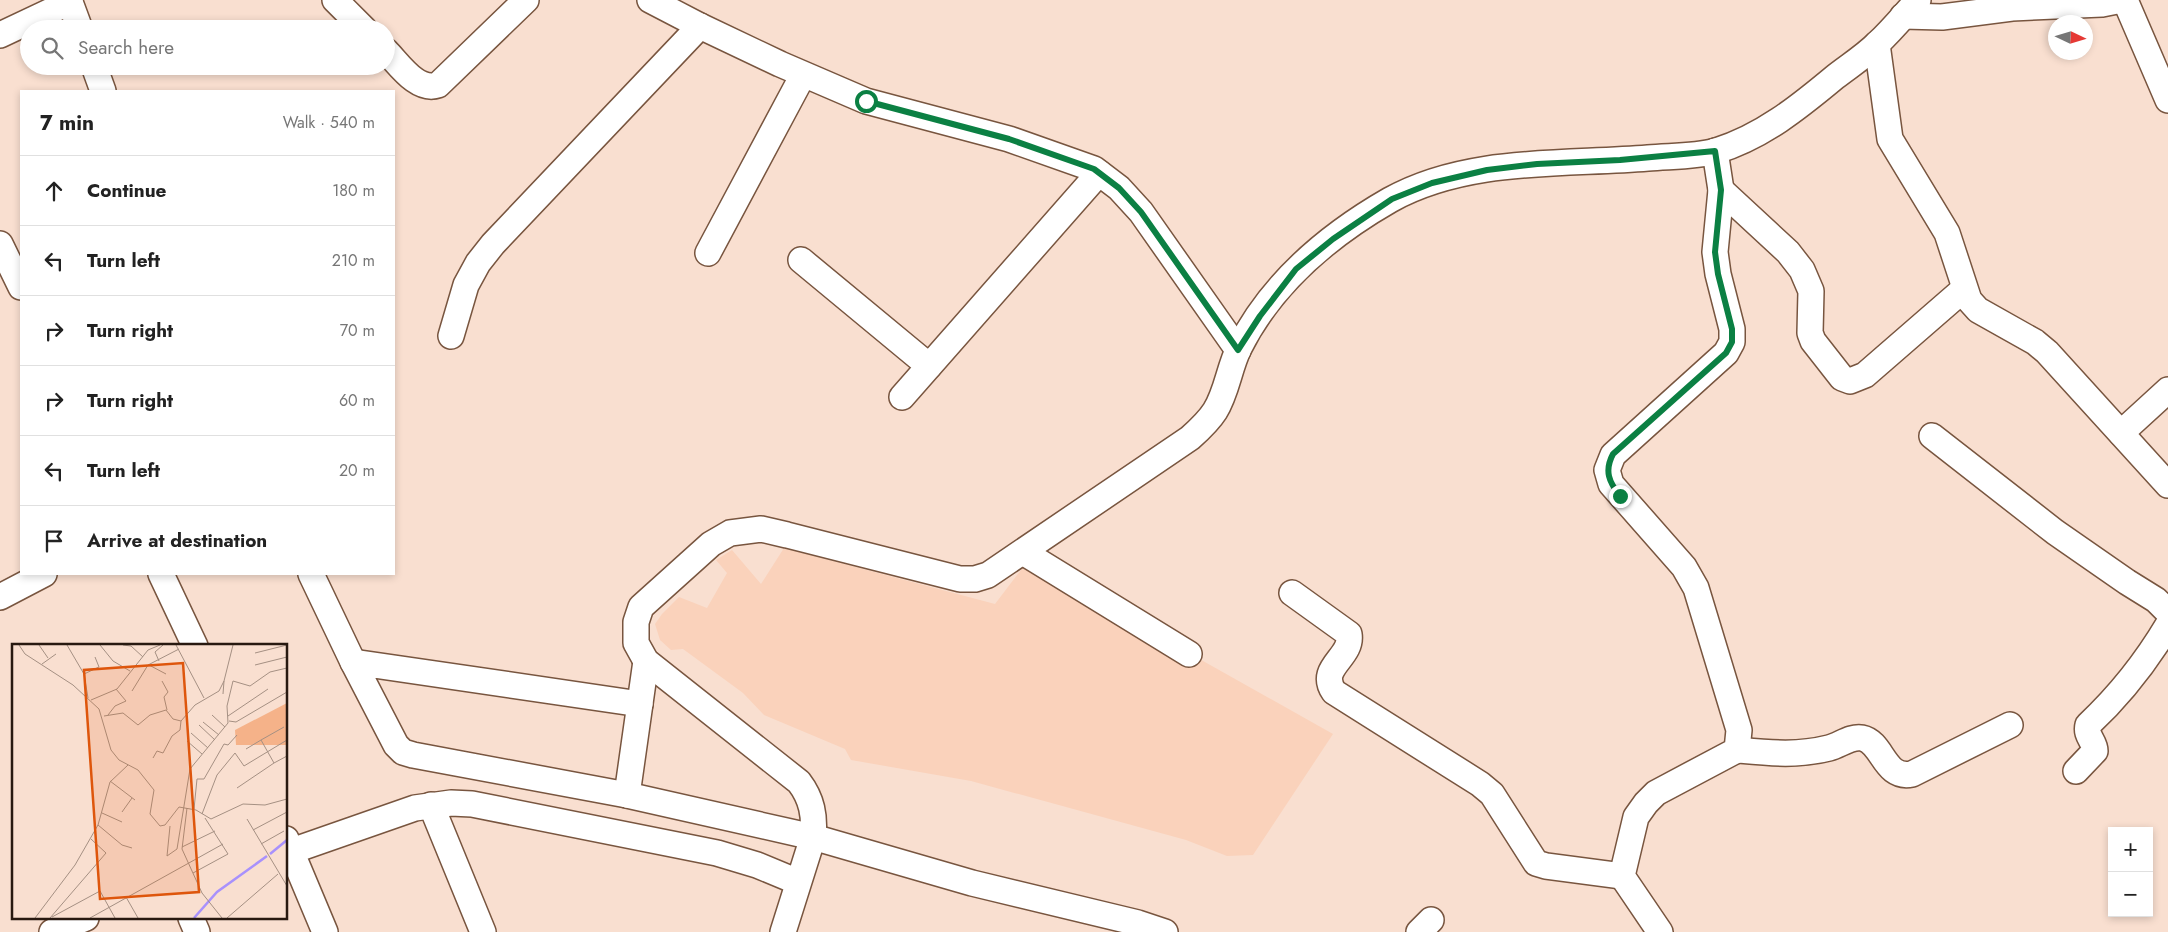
<!DOCTYPE html>
<html lang="en">
<head>
<meta charset="utf-8">
<style>
  :root { --surface:#fff; --page:#f2f2f2; --text:#222; --muted:#767676; --line:#e0e0e0 }
  body { margin:0; font-family:Jost,sans-serif; background:var(--page); color:var(--text) }
  .controls { position:absolute; right:15px; bottom:15px; display:grid; overflow:hidden; border-radius:0px; box-shadow:0 2px 8px #0003 }
  .controls button { width:45px; height:45px; display:grid; place-items:center; padding:0; border:0; border-bottom:1px solid var(--line); background:var(--surface); color:var(--text); font:25px sans-serif }
  .compass { position:absolute; left:2048px; top:15px; width:45px; height:45px; border-radius:50%; background:var(--surface); box-shadow:0 2px 8px #0003; rotate:94deg }
  .stop { position:absolute; width:15px; height:15px; margin:-11px; border:4px solid #0b8043; border-radius:50%; background:#fff }
  .stop.end { background:#0b8043; border-color:#fff; box-shadow:0 1px 5px #0008 }
  .list { margin:0; padding:0; list-style:none }
  h2 { display:flex; justify-content:space-between; align-items:center; height:65px; margin:0; padding:0 20px; font-size:21px }
  h2 small { font-size:16px; font-weight:400; color:var(--muted) }
  .list li { display:grid; grid-template-columns:32px 1fr auto; gap:15px; align-items:center; box-sizing:border-box; height:70px; padding:0 20px; border-top:1px solid var(--line) }
  .list b { display:block; font-size:19px; white-space:nowrap }
  .list em { font-size:16px; font-style:normal; color:var(--muted) }
  .icon { flex:none; width:28px; height:28px; fill:none; stroke:currentColor; stroke-width:2; stroke-linecap:round; stroke-linejoin:round }
  .map { position:relative; flex:none; width:2168px; height:932px; overflow:hidden }
  .search { position:absolute; background:var(--surface); box-shadow:0 2px 8px #0003; left:20px; top:20px; width:375px; height:55px; display:flex; align-items:center; gap:12px; box-sizing:border-box; padding:0 18px; border-radius:28px; color:var(--muted); font-size:19px }
  .panel { position:absolute; background:var(--surface); box-shadow:0 2px 8px #0003; left:20px; top:90px; width:375px; height:485px; border-radius:0px }
  .map>svg:first-child { display:block }
</style>
</head>
<body>
<div class="map">
<svg width="2168" height="932" viewBox="0 0 2168 932">
  <rect width="100%" height="100%" fill="#f9dfd0"/>
  <polygon fill="#fad2bb" points="784,548 995,604 1027,562 1333,734 1253,855 1227,856 1186,840 971,781 851,760 845,749 764,715 743,693 683,649 671,650 660,640 655,624 662,614 679,597 707,608 727,573 716,560 732,550 761,584"/>
  <g fill="none" stroke-linecap="round" stroke-linejoin="round">
    <g stroke="#78553f" stroke-width="28">
      <g id="minor">
        <polyline points="335,0 364,29"/>
        <polyline points="650,0 700,26 780,64 866,101 1009,139 1094,169 1119,188 1141,212 1238,350"/>
        <polyline points="2125,0 2168,100"/>
        <polyline points="70,2 80,29"/>
        <polyline points="1903,16 1942,17 2012,8 2102,4 2122,0"/>
        <polyline points="0,35 70,2 69,0"/>
        <polyline points="1877,44 1890,139 1947,233 1969,300 1978,310 2035,342 2047,352 2168,485"/>
        <path d="M386,51C399,64 417,92 438,85L526,0"/>
        <polyline points="94,66 103,91"/>
        <polyline points="1721,190 1788,252 1802,270 1811,291 1810,333 1813,341 1842,378 1850,381 1865,375 1964,289"/>
        <polyline points="0,244 21,287"/>
        <polyline points="708,253 803,75"/>
        <polyline points="801,260 929,366"/>
        <polyline points="451,336 466,285 478,263 493,244 700,26"/>
        <polyline points="902,397 1099,173"/>
        <polyline points="2121,433 2168,390"/>
        <polyline points="1932,436 2055,532 2127,582 2156,600 2168,612"/>
        <polyline points="1023,552 1189,654"/>
        <polyline points="161,574 195,646"/>
        <polyline points="311,574 353,662"/>
        <path d="M1292,593L1349,634C1353,658 1317,667 1334,692L1480,784L1492,794L1536,863L1546,866L1622,876"/>
        <polyline points="0,597 44,574"/>
        <polyline points="640,704 353,662 396,745 403,752 413,755 627,795 813,837 972,883 1138,923 1165,932"/>
        <path d="M1737,750C1770,753 1797,756 1829,748C1840,745 1851,736 1862,738C1883,742 1884,780 1912,774L2010,725"/>
        <path d="M2076,771L2095,751C2095,741 2085,736 2088,725C2120,695 2146,662 2168,625"/>
        <polyline points="627,795 646,661"/>
        <polyline points="431,805 483,932"/>
        <polyline points="286,839 325,932"/>
        <polyline points="286,853 415,808 451,803 472,804 717,853 757,865 798,882"/>
        <polyline points="191,918 197,932"/>
        <polyline points="52,932 86,918"/>
        <path d="M783,932L813,837C815,816 812,799 799,782L646,661L636,643V622L641,607L711,544L730,533L761,529L787,535L960,579H975L988,575L1190,438C1199,430 1208,422 1215,411C1227,392 1229,368 1239,348C1271,284 1329,235 1390,200C1467,157 1563,165 1648,158C1670,156 1695,157 1716,151C1762,137 1799,107 1835,77C1849,66 1865,56 1878,43C1892,30 1905,14 1918,0"/>
        <polyline points="1419,932 1431,920"/>
        <polyline points="1660,932 1622,876 1636,817 1646,803 1656,793 1737,750 1739,730 1696,588 1684,567 1611,484 1607,470 1613,455 1726,353 1732,342 1732,329 1718,274 1715,252 1721,190 1715,151"/>
      </g>
    </g>
    <use href="#minor" stroke="#fff" stroke-width="25"/>
  </g>
  <g fill="none" stroke-linecap="round" stroke-linejoin="round">
    <path stroke="#0b8043" stroke-width="6" d="M866,101L1009,139L1094,169L1119,188L1141,212L1238,350L1260,316L1296,269L1333,239L1392,199L1432,183L1487,170L1537,164L1620,160L1715,151L1721,190L1715,252L1718,274L1732,329V342L1726,353L1613,454C1604,471 1609,482 1620,496"/>
  </g>
  <g transform="translate(12 644)">
    <rect width="275" height="275" fill="#f9dfd0"/>
    <path d="M275,59V101H224L223,86Z" fill="#f5b289"/>
    <path fill="none" stroke="#a891fc" stroke-width="2.5" d="M258,210L275,196M182,274L205,248L255,212"/>
    <path fill="none" stroke="#a59083" stroke-width="1" d="M7,1L13,10L61,41L87,65L99,106L107,116L126,126L142,146L138,170L148,182L153,181L167,163L184,166L199,175L231,160L253,161L275,155M27,1L36,14M55,1L72,30L76,54M88,1L101,17L118,27M111,1L119,2L131,13M164,1L192,54M243,9L275,1M147,17L143,8L151,1M30,20L44,10M137,21L154,30M243,21L275,13M72,30L87,23L83,13M150,37L156,48L152,53L155,66M212,37L221,1M120,47L136,21L167,5M79,56L105,45L136,6L148,1M96,71L103,62L114,57L104,45M200,71L213,83M92,72L111,69L126,81L138,71L154,66L161,75L169,77M216,72L256,45M217,77L224,78L275,48M191,78L207,91M187,81L203,96M179,89L196,104M249,96L272,83M175,97L190,110M234,105L249,96L262,119L275,112M141,114L145,107L151,109L160,92L168,86L169,77L183,61L207,47L212,37L211,50M98,137L123,156M225,144L262,119M175,164L170,205L190,249L210,274M182,165L185,135H192L212,100L216,101L225,91M110,168L120,154M90,169L110,178M190,170L205,131L223,109L232,122L275,96M235,175L275,242M86,181L110,201L120,204M158,182L155,212L165,205L178,125L216,79L215,62L221,37L238,42L258,28L275,24M241,186L275,168M249,200L272,187M170,203L203,187M181,229L216,210L193,174M114,253L126,274M40,273L88,247L103,274M23,274L63,221L86,181L98,138L116,121M38,274L94,209L79,195M78,274L211,200M215,274L266,230"/>
    <path fill="#de560c" fill-opacity="0.15" stroke="#de560c" stroke-width="2.5" d="M171,19L187,248L88,255L72,26Z"/>
    <rect width="275" height="275" fill="none" stroke="#281910" stroke-width="2.5"/>
  </g>
</svg>
<div class="controls">
<button>+</button>
<button>−</button>
</div>
<svg class="compass" viewBox="-18 -18 36 36"><path d="M0-13l5 13h-10z" fill="#e53935"/><path d="M0 13l5-13h-10z" fill="#767676"/></svg>
<div class="stop" style="left:866px;top:101px"></div>
<div class="stop end" style="left:1620px;top:496px"></div>
<div class="search"><svg class="icon" aria-label="search" viewBox="0 0 24 24"><circle cx="10" cy="10" r="6"/><path d="M15 15l6 6"/></svg>Search here</div>
<section class="panel">
<h2>7 min<small>Walk · 540 m</small></h2>
<ul class="list">
<li><svg class="icon" aria-label="ahead" viewBox="0 0 24 24"><path d="M12 20V5M6 11l6-6 6 6"/></svg><div><b>Continue</b></div><em>180 m</em></li>
<li><svg class="icon" aria-label="left" viewBox="0 0 24 24"><path d="M17 20v-9H6M10 6l-5 5 5 5"/></svg><div><b>Turn left</b></div><em>210 m</em></li>
<li><svg class="icon" aria-label="right" viewBox="0 0 24 24"><path d="M7 20v-9h11M14 6l5 5-5 5"/></svg><div><b>Turn right</b></div><em>70 m</em></li>
<li><svg class="icon" aria-label="right" viewBox="0 0 24 24"><path d="M7 20v-9h11M14 6l5 5-5 5"/></svg><div><b>Turn right</b></div><em>60 m</em></li>
<li><svg class="icon" aria-label="left" viewBox="0 0 24 24"><path d="M17 20v-9H6M10 6l-5 5 5 5"/></svg><div><b>Turn left</b></div><em>20 m</em></li>
<li><svg class="icon" aria-label="arrive" viewBox="0 0 24 24"><path d="M6 21V4h12l-3 4 3 4H6"/></svg><div><b>Arrive at destination</b></div></li>
</ul>
</section>
</div>
</body>
</html>
